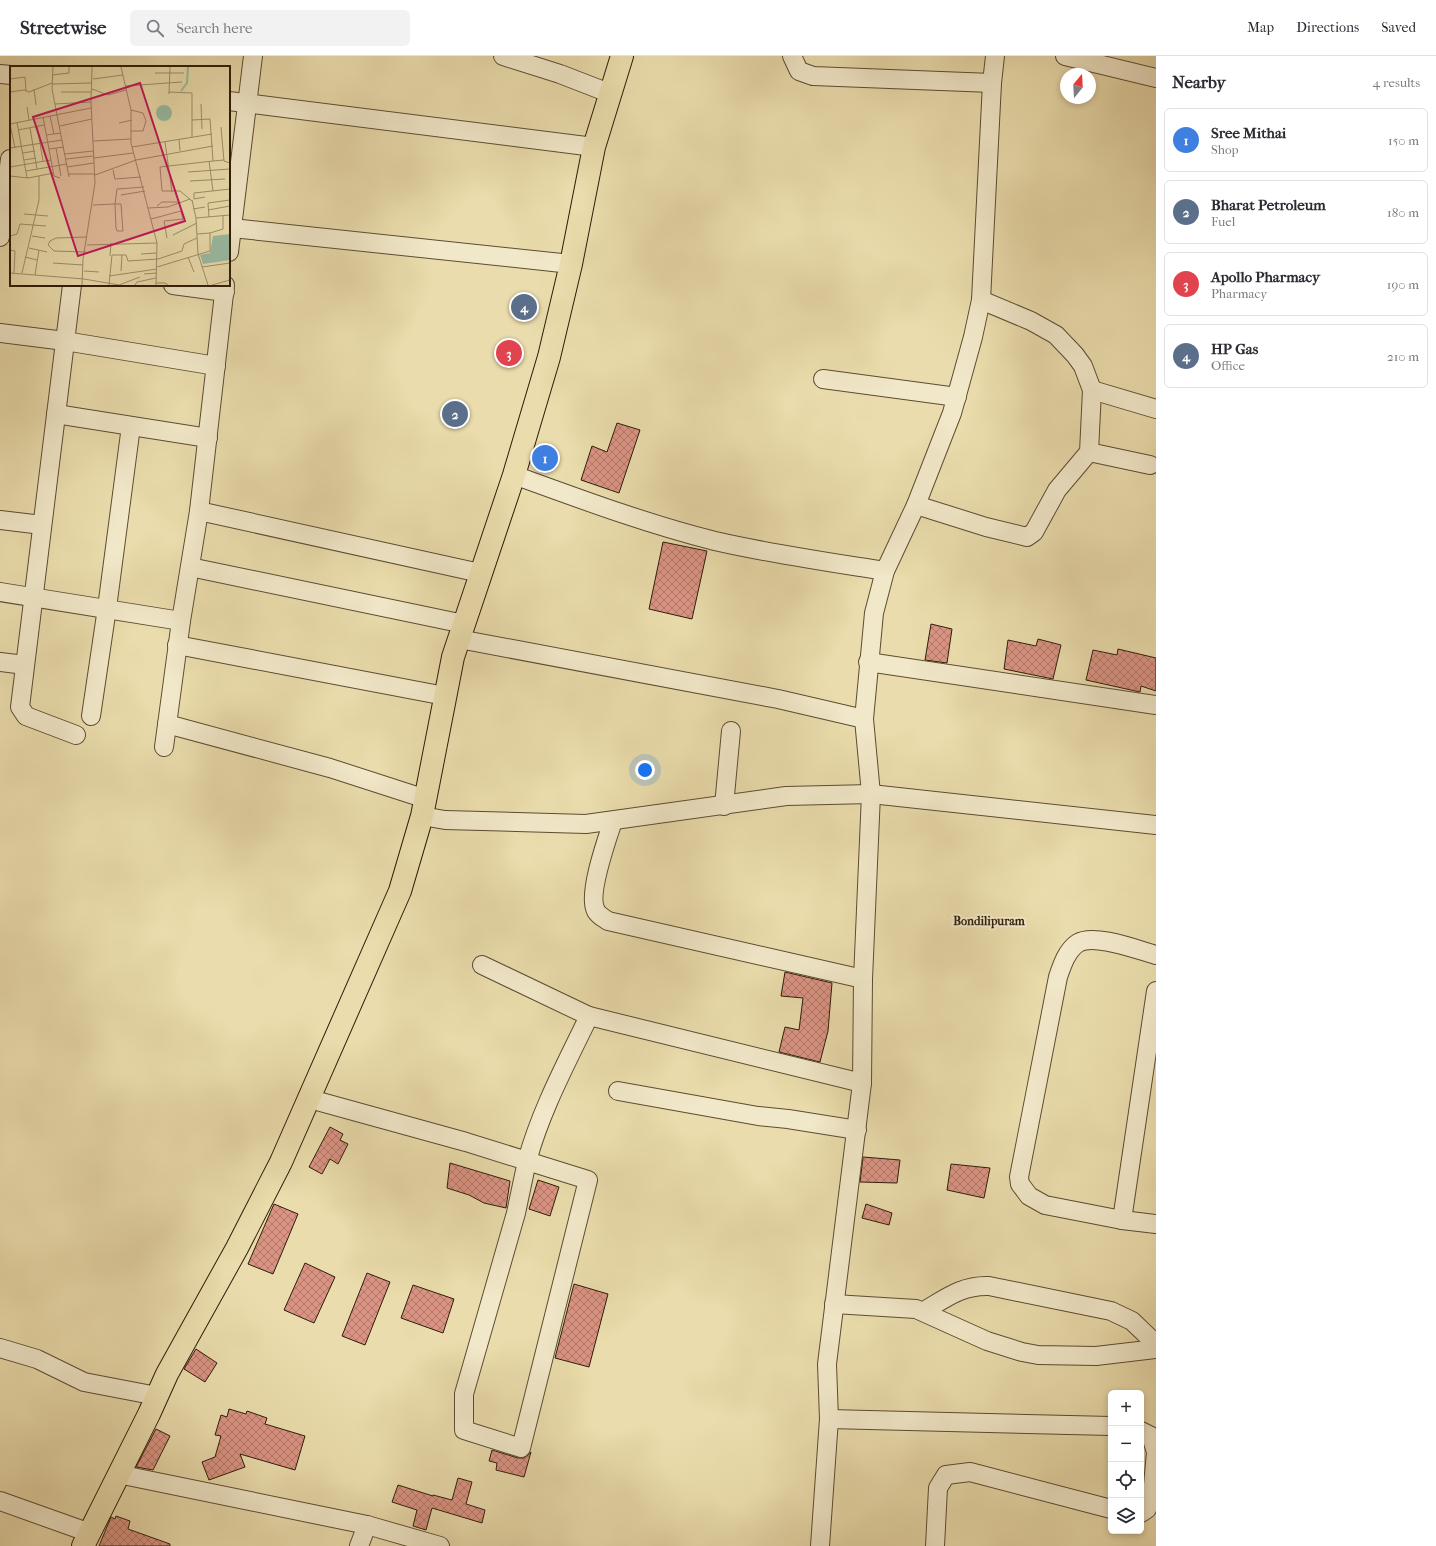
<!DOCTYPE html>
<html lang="en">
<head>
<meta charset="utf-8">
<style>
  :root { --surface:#fff; --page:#f2f2f3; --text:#2b2b33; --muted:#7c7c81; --line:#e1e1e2; --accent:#0b8043 }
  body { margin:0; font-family:"IM FELL French Canon",serif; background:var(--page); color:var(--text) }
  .controls { position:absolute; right:12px; bottom:12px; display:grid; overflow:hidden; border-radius:6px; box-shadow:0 2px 6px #0003 }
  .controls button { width:36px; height:36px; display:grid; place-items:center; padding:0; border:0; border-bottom:1px solid var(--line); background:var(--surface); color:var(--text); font:20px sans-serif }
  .compass { position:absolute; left:1060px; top:12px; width:36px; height:36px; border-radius:50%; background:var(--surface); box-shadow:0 2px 6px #0003; rotate:18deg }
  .you { position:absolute; left:645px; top:714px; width:14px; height:14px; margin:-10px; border:3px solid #fff; border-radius:50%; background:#1a73e8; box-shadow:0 0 0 6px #1a73e833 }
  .badge { display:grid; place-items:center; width:26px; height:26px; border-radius:50%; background:var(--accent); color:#fff; font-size:13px; font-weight:700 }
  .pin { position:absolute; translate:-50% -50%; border:2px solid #fff; box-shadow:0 1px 4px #0006 }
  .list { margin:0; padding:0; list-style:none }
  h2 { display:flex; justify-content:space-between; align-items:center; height:52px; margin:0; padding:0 16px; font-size:17px }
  h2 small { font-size:13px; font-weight:400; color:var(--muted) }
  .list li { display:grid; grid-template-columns:26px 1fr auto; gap:12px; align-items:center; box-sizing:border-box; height:64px; margin:0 8px 8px; padding:0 8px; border:1px solid var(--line); border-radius:6px }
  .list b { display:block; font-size:15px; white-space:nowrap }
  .list p { margin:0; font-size:13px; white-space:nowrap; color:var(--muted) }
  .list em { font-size:13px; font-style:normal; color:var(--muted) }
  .icon { flex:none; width:22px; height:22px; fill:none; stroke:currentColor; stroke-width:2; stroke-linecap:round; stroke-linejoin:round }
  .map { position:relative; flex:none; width:1156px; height:1490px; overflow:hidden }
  header { display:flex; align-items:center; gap:24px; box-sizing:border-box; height:56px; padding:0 20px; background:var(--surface); border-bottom:1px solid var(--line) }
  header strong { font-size:19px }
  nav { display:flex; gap:22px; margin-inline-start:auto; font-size:14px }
  .search { width:280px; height:36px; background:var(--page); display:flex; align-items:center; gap:10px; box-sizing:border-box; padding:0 14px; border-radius:6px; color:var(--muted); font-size:15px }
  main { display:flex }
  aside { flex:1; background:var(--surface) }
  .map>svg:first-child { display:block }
</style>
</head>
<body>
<header>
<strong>Streetwise</strong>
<div class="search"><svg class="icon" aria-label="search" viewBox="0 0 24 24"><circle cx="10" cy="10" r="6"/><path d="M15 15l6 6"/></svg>Search here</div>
<nav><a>Map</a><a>Directions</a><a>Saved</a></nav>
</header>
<main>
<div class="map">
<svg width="1156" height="1490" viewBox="0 0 1156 1490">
  <defs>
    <pattern id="building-cross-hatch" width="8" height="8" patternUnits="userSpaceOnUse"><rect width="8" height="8" fill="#db9484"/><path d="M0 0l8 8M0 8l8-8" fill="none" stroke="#b2786a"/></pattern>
  </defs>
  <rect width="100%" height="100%" fill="#eadcac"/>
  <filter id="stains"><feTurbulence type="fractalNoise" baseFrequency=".005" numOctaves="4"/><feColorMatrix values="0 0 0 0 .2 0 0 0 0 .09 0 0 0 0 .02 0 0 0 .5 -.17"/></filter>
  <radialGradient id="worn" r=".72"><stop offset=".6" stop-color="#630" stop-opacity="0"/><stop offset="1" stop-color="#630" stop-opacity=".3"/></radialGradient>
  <g fill="url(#building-cross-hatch)" stroke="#2e1c0a">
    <polygon points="617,367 640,374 619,437 581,424 592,390 607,396"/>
    <polygon points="663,486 707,495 692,563 649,553"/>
    <polygon points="931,568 952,573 947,607 925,604"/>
    <polygon points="1038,583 1061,589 1053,623 1004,613 1008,584 1036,590"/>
    <polygon points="1118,593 1156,602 1156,635 1141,630 1140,636 1086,624 1093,594 1117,599"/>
    <polygon points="785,916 832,927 828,975 820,1006 779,996 785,971 799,974 803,942 781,940"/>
    <polygon points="330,1071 343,1078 340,1084 348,1088 338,1108 330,1103 322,1118 309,1111"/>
    <polygon points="863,1101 900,1104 897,1127 860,1126"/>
    <polygon points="450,1107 510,1125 506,1152 484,1147 469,1139 447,1132"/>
    <polygon points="951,1108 990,1112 984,1142 947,1134"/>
    <polygon points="538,1124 559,1131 550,1160 529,1153"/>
    <polygon points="274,1148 298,1158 273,1218 248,1208"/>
    <polygon points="866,1148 892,1157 889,1169 862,1162"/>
    <polygon points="305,1207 335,1221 314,1267 284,1254"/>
    <polygon points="367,1217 390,1226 365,1289 342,1280"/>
    <polygon points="574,1228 608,1238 589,1311 555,1302"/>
    <polygon points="413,1229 454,1243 443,1277 401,1262"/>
    <polygon points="196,1293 217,1307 205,1326 184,1313"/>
    <polygon points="229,1353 246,1358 247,1355 267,1362 265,1368 305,1380 295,1414 240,1398 245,1411 209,1424 202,1406 215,1401 221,1380 215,1379 221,1359 227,1361"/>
    <polygon points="156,1373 170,1380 153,1414 136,1411"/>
    <polygon points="492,1394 518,1402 524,1402 531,1396 524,1421 496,1414 497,1407 489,1405"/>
    <polygon points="458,1422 472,1426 466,1448 485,1454 482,1467 432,1452 426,1474 413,1470 417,1454 392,1446 398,1429 433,1440 433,1439 452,1444"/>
    <polygon points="116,1460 130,1465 128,1473 170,1488 170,1490 99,1490 111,1461 115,1463"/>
  </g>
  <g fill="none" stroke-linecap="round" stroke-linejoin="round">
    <g stroke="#5d4c32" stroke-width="20">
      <g id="minor">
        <polyline points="503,0 560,18 609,37"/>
        <polyline points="792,0 799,15 813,20 992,27"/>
        <polyline points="1065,0 1156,22"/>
        <polyline points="0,18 11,19"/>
        <polyline points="229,45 594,91"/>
        <polyline points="232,172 571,208"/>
        <polyline points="0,181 10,103"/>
        <polyline points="229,196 253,0"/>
        <polyline points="72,229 20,651 26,660 76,679"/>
        <polyline points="173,229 225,236"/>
        <polyline points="0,277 65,285 216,310"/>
        <polyline points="823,323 957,341"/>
        <polyline points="1092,334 1156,353"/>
        <polyline points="56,358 208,382"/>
        <polyline points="1089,396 1150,409"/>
        <path d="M514,419C580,443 647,468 715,485C771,498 828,506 885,515"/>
        <polyline points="916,449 986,471 1027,481 1034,476 1057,434 1089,396 1092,334 1083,310 1075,299 1056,279 1031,265 981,244"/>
        <polyline points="199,455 480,517"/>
        <polyline points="0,464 42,469"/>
        <polyline points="190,511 464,568"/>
        <polyline points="0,536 181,565"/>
        <polyline points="459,583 778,643 864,663"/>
        <polyline points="177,589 445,640"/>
        <polyline points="0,606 25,609"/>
        <polyline points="868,606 1156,649"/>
        <polyline points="91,660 107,552 131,370"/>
        <polyline points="167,668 330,712 426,743"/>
        <polyline points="164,691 181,565 199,455 225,229"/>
        <polyline points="724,750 731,675"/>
        <polyline points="422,760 445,764 586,768 786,740 871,738 1156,769"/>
        <path d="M613,765C607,783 587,839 596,855C599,860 604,862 608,865L863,923"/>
        <path d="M1156,899C1138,894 1094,877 1078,887C1067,894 1062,909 1058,921L1019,1121L1020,1128L1029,1140L1045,1149L1122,1164L1156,1168"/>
        <polyline points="482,909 589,960"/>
        <polyline points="618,1035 758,1060 788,1063 857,1074"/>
        <path d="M310,1043L466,1086L527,1105C541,1054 566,1008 589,960L862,1027"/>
        <polygon points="527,1105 588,1124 521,1392 464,1374 464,1338 516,1157"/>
        <polyline points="1122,1164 1156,935"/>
        <polyline points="834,1248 916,1253 987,1285 1022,1296 1038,1299 1096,1300 1156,1293"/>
        <path d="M924,1255C946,1242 962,1229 989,1230L1111,1255L1132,1265L1156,1288"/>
        <polyline points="0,1292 37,1303 84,1326 157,1340"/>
        <polyline points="829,1363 1111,1370"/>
        <polyline points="1141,1375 1151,1380 1156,1396 1152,1440 1147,1453 1141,1457"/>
        <polyline points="118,1418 367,1469 440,1490"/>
        <polyline points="0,1445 90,1477"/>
        <polyline points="359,1490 367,1469"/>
        <polyline points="820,1490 829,1363 827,1308 862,1027 863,923 871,738 864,663 874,557 885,515 916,449 952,357 973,281 981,244 992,27 995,0"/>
        <polyline points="935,1490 938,1432 946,1419 970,1416 1111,1453"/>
      </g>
    </g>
    <g stroke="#2e1c0a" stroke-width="24">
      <polyline id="major" points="83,1490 149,1358 167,1318 237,1192 281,1106 400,835 422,760 453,601 514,419 549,301 571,208 594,91 622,0"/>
    </g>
    <use href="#minor" stroke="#f1e8c9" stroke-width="18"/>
    <use href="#major" stroke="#eadcac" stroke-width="22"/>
  </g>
  <g text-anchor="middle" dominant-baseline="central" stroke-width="4" stroke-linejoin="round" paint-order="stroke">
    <g font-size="12" font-weight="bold" fill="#2e1c0a" stroke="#f1e8c9">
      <text x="989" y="865">Bondilipuram</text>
    </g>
  </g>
  <g transform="translate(10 10)">
    <rect width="220" height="220" fill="#eadcac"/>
    <path d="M146 47a8 8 0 1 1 16 0a8 8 0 1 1-16 0ZM220,168V194L193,198L190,189L200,187L203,170Z" fill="#99bca5"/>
    <path fill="none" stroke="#99bca5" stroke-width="2" d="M171,25L177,17L178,1"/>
    <path fill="none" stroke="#9f8f6b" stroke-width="1" d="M43,1L42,23L59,111M111,1L121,44V77L147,177L146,219M145,7H174M42,9L59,7V1M0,13L15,11L16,25M83,13L113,9M42,18L81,17M115,20L172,16M24,23L26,39M82,23L98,29L116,24M0,26L14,24L19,26L42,17M51,26H81M159,26L182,27V71M159,28L160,1M45,38L81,36M191,38L192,63M17,41L19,54M121,44L133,47L136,55L133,65H121M40,50L44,68M33,51L44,110L50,112M182,54L200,53L203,95L214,94M7,56L17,112M109,57L122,54M50,60L82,53M27,61L30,77M211,61L214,95L220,97M20,62L27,103M8,64L34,59M36,69L51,67M169,73L170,85M83,75L121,73M155,76L162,126M30,77L33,95M122,81L202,68M0,82L52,74M5,82L0,58L81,42M46,82L51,110M39,83L54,81M13,87L25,85M55,88L83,85M84,92L123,87M56,93L83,90M14,94L26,92M199,95L203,125M0,101L41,94M57,101L84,97M103,104L105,113L131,111M16,105L57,98M178,106L220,103M59,108H85M85,109L126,94L203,80M0,110L18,112L44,107M180,115L215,113M111,129L135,125M195,131L184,133V127L220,123M182,134L186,152M182,135L170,125H152L150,101L203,95M105,138H111L113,165H107L106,162ZM83,139L105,138L107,123L134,121M147,140L152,136H170M138,142L158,141L180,133M183,143L195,141M198,144L220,140M14,148L38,150M199,151L198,137L220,134M141,153L171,145L173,153L154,155L157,172M187,168L200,167M163,169L187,157M0,170L7,168L10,158L36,160M22,170L35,172M77,179L147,177M19,182L37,186M0,184L5,185L4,207M76,186L44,185L38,179L40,175L46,172L77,171M131,188L147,187M100,190L101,177M15,191L27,194M178,191L184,206M43,197L73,199M147,201L200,185V167L213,163V149M192,201L220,197M74,205L89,206M111,205L112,189M0,207L74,213L109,219M12,207L29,134V110M134,208L147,207M25,209L29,184M99,210L147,203M146,217H155L158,219M72,219L73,193L85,117L81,36L82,1M99,219L102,189H116L118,195L148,193L172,185L174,178L187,172M109,219L130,211M125,219L127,216L146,212M198,219L188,188L186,152L220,149M202,219L220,214"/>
    <path fill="#c2185b" fill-opacity="0.15" stroke="#c2185b" stroke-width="2" d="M130,17L175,155L68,190L23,51Z"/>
    <rect width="220" height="220" fill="none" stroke="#2e1c0a" stroke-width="2"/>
  </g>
  <rect width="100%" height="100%" filter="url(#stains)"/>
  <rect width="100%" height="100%" fill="url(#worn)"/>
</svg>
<div class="controls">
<button>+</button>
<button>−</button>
<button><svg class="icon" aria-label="locate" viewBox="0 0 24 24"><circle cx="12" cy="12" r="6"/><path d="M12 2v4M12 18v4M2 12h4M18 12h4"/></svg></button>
<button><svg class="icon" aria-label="layers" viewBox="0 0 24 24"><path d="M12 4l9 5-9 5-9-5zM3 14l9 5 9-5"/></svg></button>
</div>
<svg class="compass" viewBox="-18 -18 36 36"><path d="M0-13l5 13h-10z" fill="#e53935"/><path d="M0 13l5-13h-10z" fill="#7c7c81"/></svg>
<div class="you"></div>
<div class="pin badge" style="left:545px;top:402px;background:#3f7fe0">1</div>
<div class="pin badge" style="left:455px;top:358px;background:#5c6f8a">2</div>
<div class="pin badge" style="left:509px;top:297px;background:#e0444e">3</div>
<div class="pin badge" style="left:524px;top:251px;background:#5c6f8a">4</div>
</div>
<aside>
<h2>Nearby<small>4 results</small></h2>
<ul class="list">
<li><span class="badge" style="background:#3f7fe0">1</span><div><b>Sree Mithai</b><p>Shop</p></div><em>150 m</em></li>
<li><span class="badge" style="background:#5c6f8a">2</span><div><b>Bharat Petroleum</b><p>Fuel</p></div><em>180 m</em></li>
<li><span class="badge" style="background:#e0444e">3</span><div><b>Apollo Pharmacy</b><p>Pharmacy</p></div><em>190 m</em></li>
<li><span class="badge" style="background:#5c6f8a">4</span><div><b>HP Gas</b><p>Office</p></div><em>210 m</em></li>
</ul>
</aside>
</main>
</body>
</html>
